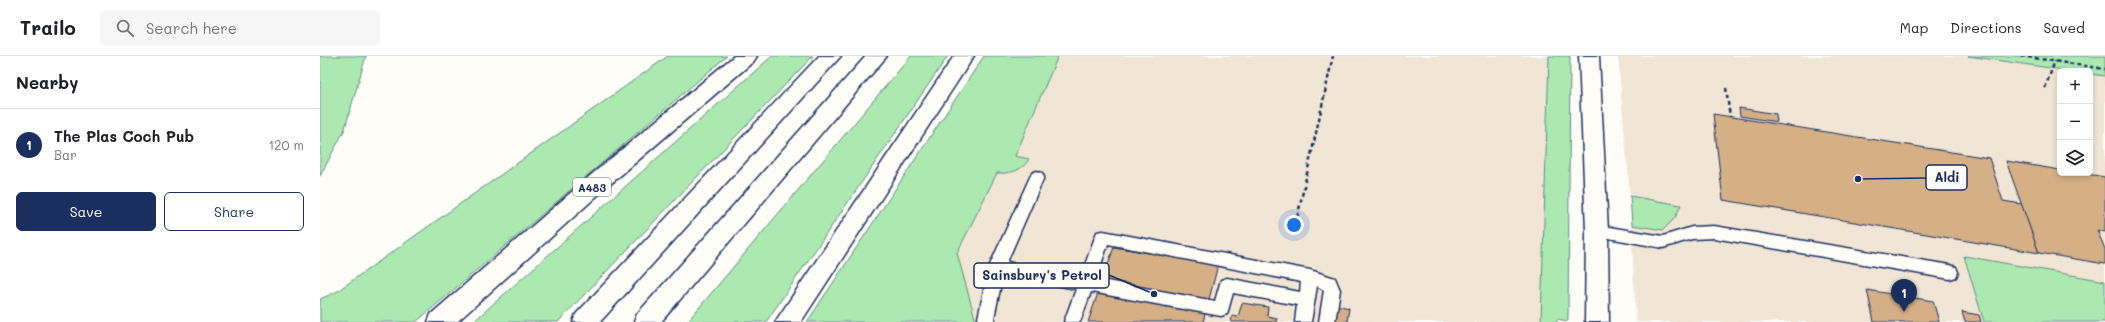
<!DOCTYPE html>
<html lang="en">
<head>
<meta charset="utf-8">
<style>
  :root { --surface:#fff; --page:#f6f6f6; --text:#202124; --muted:#757577; --line:#e0e0e0; --accent:#1b2f5e }
  body { margin:0; font-family:Mali,sans-serif; background:var(--page); color:var(--text) }
  .controls { position:absolute; right:12px; top:12px; display:grid; overflow:hidden; border-radius:6px; box-shadow:0 2px 6px #0003 }
  .controls button { width:36px; height:36px; display:grid; place-items:center; padding:0; border:0; border-bottom:1px solid var(--line); background:var(--surface); color:var(--text); font:20px sans-serif }
  .you { position:absolute; left:974px; top:169px; width:14px; height:14px; margin:-10px; border:3px solid #fff; border-radius:50%; background:#1a73e8; box-shadow:0 0 0 6px #1a73e833 }
  .badge { display:grid; place-items:center; width:26px; height:26px; border-radius:50%; background:var(--accent); color:#fff; font-size:13px; font-weight:700 }
  .pin { position:absolute; translate:-50% -33px; filter:drop-shadow(0 1px 2px #0008) }
  .pin::after { content:''; position:absolute; top:21px; width:14px; height:12px; background:inherit; clip-path:polygon(0 0,100% 0,50% 100%) }
  .list { margin:0; padding:0; list-style:none }
  h2 { display:flex; justify-content:space-between; align-items:center; height:52px; margin:0; padding:0 16px; font-size:17px }
  h2 small { font-size:13px; font-weight:400; color:var(--muted) }
  .list li { display:grid; grid-template-columns:26px 1fr auto; gap:12px; align-items:center; box-sizing:border-box; height:72px; padding:0 16px; border-top:1px solid var(--line) }
  .list b { display:block; font-size:15px; white-space:nowrap }
  .list p { margin:0; font-size:13px; white-space:nowrap; color:var(--muted) }
  .list em { font-size:13px; font-style:normal; color:var(--muted) }
  .actions { display:flex; gap:8px; padding:12px 16px }
  .actions a { flex:1; padding:9px 0; border:1px solid var(--accent); border-radius:6px; text-align:center; font-size:14px; color:var(--accent) }
  .actions .main { background:var(--accent); color:#fff }
  .icon { flex:none; width:22px; height:22px; fill:none; stroke:currentColor; stroke-width:2; stroke-linecap:round; stroke-linejoin:round }
  .map { position:relative; flex:none; width:1785px; height:266px; overflow:hidden }
  header { display:flex; align-items:center; gap:24px; box-sizing:border-box; height:56px; padding:0 20px; background:var(--surface); border-bottom:1px solid var(--line) }
  header strong { font-size:19px }
  nav { display:flex; gap:22px; margin-inline-start:auto; font-size:14px }
  .search { width:280px; height:36px; background:var(--page); display:flex; align-items:center; gap:10px; box-sizing:border-box; padding:0 14px; border-radius:6px; color:var(--muted); font-size:15px }
  main { display:flex }
  aside { flex:1; background:var(--surface) }
  .map>svg:first-child { display:block }
</style>
</head>
<body>
<header>
<strong>Trailo</strong>
<div class="search"><svg class="icon" aria-label="search" viewBox="0 0 24 24"><circle cx="10" cy="10" r="6"/><path d="M15 15l6 6"/></svg>Search here</div>
<nav><a>Map</a><a>Directions</a><a>Saved</a></nav>
</header>
<main>
<aside>
<h2>Nearby<small></small></h2>
<ul class="list">
<li><span class="badge">1</span><div><b>The Plas Coch Pub</b><p>Bar</p></div><em>120 m</em></li>
</ul>
<div class="actions"><a class="main">Save</a><a>Share</a></div>
</aside>
<div class="map">
<svg width="1785" height="266" viewBox="0 0 1785 266">
  <rect width="100%" height="100%" fill="#fdfcf7"/>
  <filter id="ink" filterUnits="userSpaceOnUse"><feTurbulence type="fractalNoise" baseFrequency=".025" numOctaves="2"/><feDisplacementMap in="SourceGraphic" scale="8" xChannelSelector="R" yChannelSelector="G"/><feConvolveMatrix kernelMatrix="1 2 1 2 8 2 1 2 1" color-interpolation-filters="sRGB"/></filter>
  <g filter="url(#ink)">
    <g fill="#f1e5d5" fill-rule="evenodd">
      <polygon points="693,0 1229,0 1221,266 533,266"/>
      <path d="M1298,0H1785V266H1316L1310,140ZM1740,15H1770V117H1740Z"/>
    </g>
    <g fill="#abe9b0" stroke="#638c87">
      <polygon points="0,0 46,0 24,75 0,120"/>
      <polygon points="348,0 407,0 96,266 0,266 0,243 16,236"/>
      <polygon points="452,0 493,0 238,266 153,266"/>
      <polygon points="591,0 628,0 446,266 367,266"/>
      <path d="M664,0H738L695,100L709,103C703,115 688,118 677,117L637,197L656,266H487Z"/>
      <polygon points="1229,0 1250,0 1248,265 1237,263 1237,266 1221,266"/>
      <polygon points="1648,0 1785,0 1785,20 1770,18 1770,15 1750,15"/>
      <polygon points="1310,140 1361,149 1355,162 1343,174 1312,169"/>
      <polygon points="1644,200 1785,225 1785,266 1664,266"/>
    </g>
    <g fill="#d5b087" stroke="#1b2f5e">
      <polygon points="1419,52 1456,58 1457,66 1420,60"/>
      <polygon points="1393,58 1669,102 1683,145 1702,148 1719,197 1403,144"/>
      <polygon points="1686,105 1740,114 1740,117 1761,117 1785,121 1785,176 1777,174 1785,193 1785,208 1719,197"/>
      <polygon points="794,191 898,209 883,266 768,266"/>
      <polygon points="1547,234 1613,245 1619,266 1554,266"/>
      <polygon points="1004,246 1029,252 1027,266 1000,266"/>
      <polygon points="922,247 948,251 947,260 957,262 956,266 911,266 912,260 918,261"/>
      <polygon points="1642,256 1659,259 1661,266 1645,266"/>
    </g>
    <g fill="none" stroke-linecap="round" stroke-linejoin="round">
      <g stroke="#1b2f5e" stroke-width="3">
        <g id="lane">
          <path d="M717,115L722,117L724,121L687,206L761,220L775,181L777,176L783,175L990,214L1015,222L1020,234L1015,266H999L1004,234L997,230L991,266H975L977,249L913,237L907,258L901,260L771,236L760,266H744L756,233L683,219L674,262L676,266H660L658,262L669,211L710,121L712,117ZM788,188L981,226L980,236L907,222L901,224L895,245L776,223Z"/>
          <polygon points="1277,169 1343,180 1372,171 1394,170 1630,209 1636,211 1638,216 1636,221 1630,223 1394,182 1372,183 1343,192 1272,179 1269,175 1272,171"/>
        </g>
      </g>
      <g stroke="#1b2f5e" stroke-width="3">
        <polygon id="street" points="1259,0 1279,0 1288,175 1289,266 1265,266 1266,175"/>
      </g>
      <g stroke="#1b2f5e" stroke-width="3">
        <g id="highway">
          <polygon points="414,0 437,0 434,5 287,131 137,266 108,266 111,258 271,119"/>
          <polygon points="499,0 521,0 280,266 253,266 256,258"/>
          <polygon points="546,0 567,0 341,266 314,266 317,258"/>
          <polygon points="634,0 654,0 481,266 455,266"/>
        </g>
      </g>
      <g stroke="#1b2f5e" stroke-width="2.5" stroke-dasharray="4 3" stroke-linecap="butt">
        <polyline points="1701,0 1785,13"/>
        <polyline points="1406,32 1410,61"/>
        <polyline points="1725,32 1735,5"/>
        <polyline points="976,167 1013,0"/>
      </g>
      <use href="#lane" fill="#fdfcf7" fill-rule="evenodd"/>
      <use href="#street" fill="#fdfcf7" fill-rule="evenodd"/>
      <use href="#highway" fill="#fdfcf7" fill-rule="evenodd"/>
    </g>
  </g>
  <g text-anchor="middle" dominant-baseline="central" stroke-width="3" stroke-linejoin="round" paint-order="stroke">
    <rect fill="#fdfcf7" stroke="#5f6c8c" stroke-width="1" x="253" y="122" width="38" height="18" rx="3"/>
    <g font-size="11" font-weight="bold" fill="#1b2f5e">
      <text x="272" y="131">A483</text>
    </g>
  </g>
  <path fill="none" stroke="#1b2f5e" stroke-width="1.5" d="M1538 123L1606 122M834 238L789 219"/>
  <g fill="#1b2f5e" stroke="#fdfcf7" stroke-width="1.5">
    <circle cx="1538" cy="123" r="4"/>
    <circle cx="834" cy="238" r="4"/>
  </g>
  <g fill="#fdfcf7" stroke="#1b2f5e" stroke-width="1.5">
    <rect x="1606" y="109" width="41" height="25" rx="4"/>
    <rect x="654" y="207" width="135" height="25" rx="4"/>
  </g>
  <g font-size="13" text-anchor="middle" font-weight="bold" fill="#1b2f5e">
    <text x="1627" y="126">Aldi</text>
    <text x="722" y="224">Sainsbury's Petrol</text>
  </g>
</svg>
<div class="controls">
<button>+</button>
<button>−</button>
<button><svg class="icon" aria-label="layers" viewBox="0 0 24 24"><path d="M12 4l9 5-9 5-9-5zM3 14l9 5 9-5"/></svg></button>
</div>
<div class="you"></div>
<div class="pin badge" style="left:1584px;top:256px">1</div>
</div>
</main>
</body>
</html>
